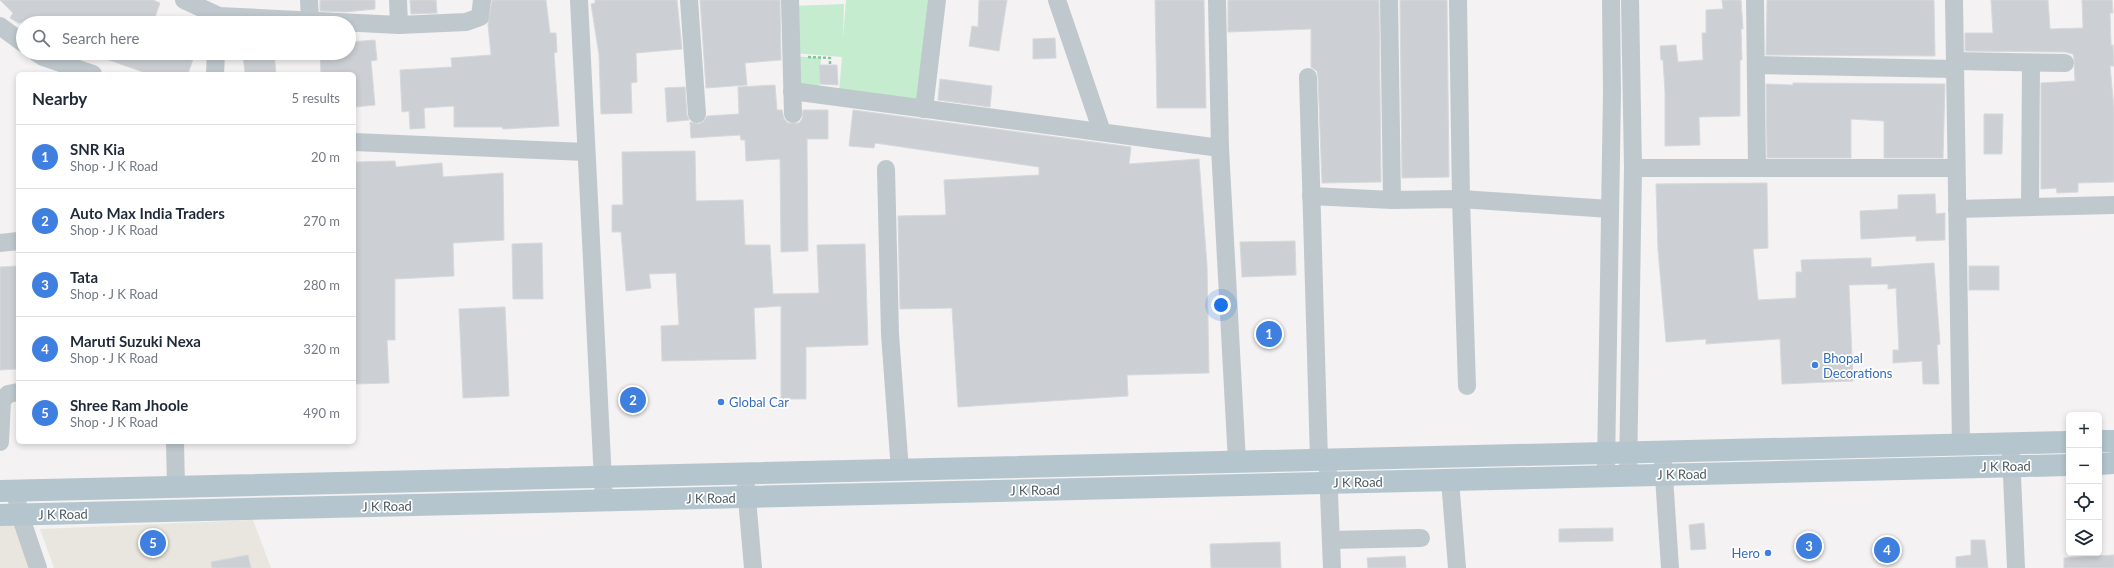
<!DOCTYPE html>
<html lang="en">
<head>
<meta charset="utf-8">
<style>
  :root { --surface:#fff; --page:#f2f2f3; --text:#1f2937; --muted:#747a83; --line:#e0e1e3; --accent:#2a8dd6 }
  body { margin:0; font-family:Lato,sans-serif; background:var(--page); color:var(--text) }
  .controls { position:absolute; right:12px; bottom:12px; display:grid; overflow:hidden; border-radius:6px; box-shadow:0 2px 6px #0003 }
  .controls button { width:36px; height:36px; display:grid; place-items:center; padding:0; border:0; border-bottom:1px solid var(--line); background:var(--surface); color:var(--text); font:20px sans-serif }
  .you { position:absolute; left:1221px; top:305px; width:14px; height:14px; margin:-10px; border:3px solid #fff; border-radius:50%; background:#1a73e8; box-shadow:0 0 0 6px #1a73e833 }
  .badge { display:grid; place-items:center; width:26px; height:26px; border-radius:50%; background:var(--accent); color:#fff; font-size:13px; font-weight:700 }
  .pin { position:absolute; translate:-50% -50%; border:2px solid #fff; box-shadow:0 1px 4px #0006 }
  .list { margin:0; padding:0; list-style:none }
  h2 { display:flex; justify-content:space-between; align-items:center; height:52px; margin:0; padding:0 16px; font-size:17px }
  h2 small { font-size:13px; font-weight:400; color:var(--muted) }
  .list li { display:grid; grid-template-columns:26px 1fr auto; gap:12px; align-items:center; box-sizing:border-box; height:64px; padding:0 16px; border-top:1px solid var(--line) }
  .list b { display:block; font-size:15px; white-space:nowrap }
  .list p { margin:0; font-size:13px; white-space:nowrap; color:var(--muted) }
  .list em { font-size:13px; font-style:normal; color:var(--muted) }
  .icon { flex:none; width:22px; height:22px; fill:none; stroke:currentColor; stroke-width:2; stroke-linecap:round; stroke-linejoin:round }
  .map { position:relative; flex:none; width:2114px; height:568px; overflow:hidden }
  .search { position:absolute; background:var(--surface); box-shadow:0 2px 6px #0003; left:16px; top:16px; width:340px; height:44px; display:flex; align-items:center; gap:10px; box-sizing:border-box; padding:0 14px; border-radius:22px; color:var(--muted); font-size:15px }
  .panel { position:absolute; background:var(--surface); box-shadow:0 2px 6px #0003; left:16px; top:72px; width:340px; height:372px; border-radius:6px }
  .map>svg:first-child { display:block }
</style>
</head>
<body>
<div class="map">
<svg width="2114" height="568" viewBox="0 0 2114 568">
  <rect width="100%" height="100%" fill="#f4f2f2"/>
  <g fill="#e9e6e0">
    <polygon points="20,515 38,568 0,568 0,516"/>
    <polygon points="253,520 271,568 54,568 40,529"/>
  </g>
  <g fill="#c5eccf">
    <polygon points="846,0 932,0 922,105 839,92 842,57 794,53 794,6 844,4 843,40"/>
    <polygon points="791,56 821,58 819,95 792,91"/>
  </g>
  <g fill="#ccd0d4" stroke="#d6d9dc">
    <polygon points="0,0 153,0 160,3 153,23 18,23 10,18 13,13"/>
    <polygon points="320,0 375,0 375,9 345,12 320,11"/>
    <polygon points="410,0 436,0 437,13 411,14"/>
    <polygon points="492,0 546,0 550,33 556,33 557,52 554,53 559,126 503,129 502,127 454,127 454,106 424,108 425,128 410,129 409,111 402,112 400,70 452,67 451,58 491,55 488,24"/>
    <polygon points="595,0 677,0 682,49 636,53 637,82 631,83 632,113 601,114 599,55 591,4 595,3"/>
    <polygon points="700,0 780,0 781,60 745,63 747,85 706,88"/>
    <polygon points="979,0 1007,0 999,51 969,46 972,26 978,27"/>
    <polygon points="1155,0 1204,0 1206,108 1157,108"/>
    <polygon points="1228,0 1379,0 1381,182 1322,183 1318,77 1317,71 1311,67 1311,29 1228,32"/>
    <polygon points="1400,0 1447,0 1449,177 1402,178"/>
    <polygon points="1722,0 1741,0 1743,29 1741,29 1742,60 1740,60 1740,116 1699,117 1700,145 1665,146 1665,92 1663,60 1661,60 1660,46 1676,45 1678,62 1703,60 1702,33 1706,33 1706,10 1723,9"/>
    <polygon points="1767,0 1934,0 1935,56 1766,55"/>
    <polygon points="1991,0 2048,0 2050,29 2083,28 2082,0 2112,0 2113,13 2110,13 2111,45 2113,45 2114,66 2110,66 2114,108 2114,182 2078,183 2078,192 2057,193 2056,188 2041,189 2041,83 2075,81 2074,58 2073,54 2065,52 1965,51 1965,33 1993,33"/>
    <polygon points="1055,38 1056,58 1033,59 1033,39"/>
    <polygon points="375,40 377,60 371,61 375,105 354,107 354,74 321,74 320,53 349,53 349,42"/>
    <polygon points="96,53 195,53 188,74 143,74 143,72 95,55"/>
    <polygon points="243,53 274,53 276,74 245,74"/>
    <polygon points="819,65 837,65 838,85 820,84"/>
    <polygon points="940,79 992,86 990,107 938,100"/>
    <polygon points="1793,83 1945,84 1943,158 1884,158 1884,121 1851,119 1851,158 1767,158 1766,84 1793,85"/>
    <polygon points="775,85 777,110 782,110 784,119 788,123 799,123 802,119 803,110 828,110 828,139 807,139 808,251 781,252 780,159 746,161 745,140 741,140 740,135 691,138 690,122 698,124 703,122 707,116 739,114 738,87"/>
    <polygon points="685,87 687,115 689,120 667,122 665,88"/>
    <polygon points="853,110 1131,147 1129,164 1199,159 1207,265 1209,373 1127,375 1128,396 958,407 952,308 900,309 898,216 946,215 944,180 1039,175 1039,167 875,143 874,148 849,146"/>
    <polygon points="1984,114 2003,114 2002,154 1984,154"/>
    <polygon points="695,151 696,201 743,200 745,245 770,245 773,294 819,293 817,245 865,244 868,345 806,347 806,399 781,399 781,306 754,308 756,359 662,361 661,326 679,325 676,273 649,274 651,288 626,291 621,232 612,232 612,205 623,205 622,152"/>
    <polygon points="395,161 396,167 442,163 443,177 503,173 504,240 453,243 454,276 395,279 395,340 387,340 389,383 354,384 354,162"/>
    <polygon points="1767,183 1768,248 1753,249 1758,300 1796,298 1796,272 1802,272 1801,260 1871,258 1871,267 1934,263 1940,344 1937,345 1939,384 1923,384 1922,361 1893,363 1893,350 1899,350 1896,288 1888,289 1888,284 1849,285 1853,381 1782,384 1780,339 1706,344 1706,339 1666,342 1658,250 1656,184"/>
    <polygon points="1935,194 1936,214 1945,213 1945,240 1916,241 1916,236 1861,239 1860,211 1898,209 1898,195"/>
    <polygon points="1295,241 1296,275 1242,277 1240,242"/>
    <polygon points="542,243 543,299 513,299 512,244"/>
    <polygon points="18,266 18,369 0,370 0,267"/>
    <rect x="1969" y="266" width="30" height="24"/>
    <polygon points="505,307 509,396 463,398 459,309"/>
    <polygon points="1704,523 1706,549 1691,550 1689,525"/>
    <polygon points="1613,528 1613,541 1559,542 1559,529"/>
    <polygon points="1971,540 1985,540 1988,568 1956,568 1956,557 1971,555"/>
    <polygon points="1280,542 1281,568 1211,568 1210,544"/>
    <polygon points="248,555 251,568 212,568 211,562"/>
    <polygon points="2114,555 2114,568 2064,568 2064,558"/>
    <polygon points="1405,556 1406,568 1368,568 1367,558"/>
  </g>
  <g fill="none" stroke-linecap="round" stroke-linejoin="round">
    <polyline stroke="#80c89a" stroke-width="2.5" stroke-dasharray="3 2" stroke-linecap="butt" points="808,57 830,58 830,65"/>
    <g stroke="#bfc8cd" stroke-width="18">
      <polyline points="184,0 219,16 399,25 466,22 480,17 482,0"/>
      <polyline points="309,0 310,21"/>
      <polyline points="398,0 399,25"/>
      <polyline points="579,0 604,501"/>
      <polyline points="689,0 697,114"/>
      <polyline points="790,0 793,114"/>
      <polyline points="1057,0 1102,132"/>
      <polyline points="1217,0 1220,148 1237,462"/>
      <polyline points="1389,0 1392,200"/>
      <polyline points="1458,0 1461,199 1467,386"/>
      <polyline points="1755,0 1757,168"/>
      <polyline points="1954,0 1961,445"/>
      <polyline points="0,26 23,43"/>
      <polyline points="37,53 43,57 93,74"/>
      <polyline points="1955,61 2065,63"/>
      <polyline points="1756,65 1955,69"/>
      <polyline points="215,74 216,53"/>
      <polyline points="1308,77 1319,460"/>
      <polyline points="792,91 1220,148"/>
      <polyline points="924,109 937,0"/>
      <polyline points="354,142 586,152"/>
      <polyline points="1633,168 1956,168"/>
      <polyline points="886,169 890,334 900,471"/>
      <polyline points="1311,196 1392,200 1461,199 1610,209"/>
      <polyline points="2030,206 2031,63"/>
      <polyline points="1957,209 2114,205"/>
      <polyline points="0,243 18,241"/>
      <polyline points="0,442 2,401 8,394 18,392"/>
      <polyline points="175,442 176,488"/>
      <polyline points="2011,453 2016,568"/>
      <polyline points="1663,461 1670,568"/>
      <polyline points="1606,467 1612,92 1611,0"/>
      <polyline points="1328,469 1332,568"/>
      <polyline points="745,475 753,568"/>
      <polyline points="1628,475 1633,168 1630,0"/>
      <polyline points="1450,480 1457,568"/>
      <polyline points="15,491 20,515 38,568"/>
      <polyline points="1331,540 1421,538"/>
    </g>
    <g stroke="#b4c5ce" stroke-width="22">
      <polyline points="2099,441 2114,441"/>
      <polyline points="2099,464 2114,463"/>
      <polyline points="0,491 2069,442"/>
      <polyline points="0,515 2069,465"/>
    </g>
  </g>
  <g fill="#3f7fe0" stroke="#fff" stroke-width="1.5">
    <circle cx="1815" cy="365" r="4"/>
    <circle cx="721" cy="402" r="4"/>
    <circle cx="1768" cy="553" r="4"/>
  </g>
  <g text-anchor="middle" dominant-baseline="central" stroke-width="3.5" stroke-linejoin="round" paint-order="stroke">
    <g font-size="13" fill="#366cbe" stroke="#fff" text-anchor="start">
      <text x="1823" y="358">Bhopal<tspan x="1823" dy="15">Decorations</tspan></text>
      <text x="729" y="402">Global Car</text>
      <text x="1760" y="553" text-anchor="end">Hero</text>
    </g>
    <g font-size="13" fill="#4b585e" stroke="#fff">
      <text transform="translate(2006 466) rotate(-1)">J K Road</text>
      <text transform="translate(1682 474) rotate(-1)">J K Road</text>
      <text transform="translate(1358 482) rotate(-1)">J K Road</text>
      <text transform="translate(1035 490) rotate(-1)">J K Road</text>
      <text transform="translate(711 498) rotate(-1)">J K Road</text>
      <text transform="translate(387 506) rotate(-1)">J K Road</text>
      <text transform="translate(63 514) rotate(-1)">J K Road</text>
    </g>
  </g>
</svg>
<div class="controls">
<button>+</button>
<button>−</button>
<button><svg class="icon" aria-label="locate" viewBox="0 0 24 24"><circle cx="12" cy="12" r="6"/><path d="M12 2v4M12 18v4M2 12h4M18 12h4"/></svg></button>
<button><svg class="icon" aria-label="layers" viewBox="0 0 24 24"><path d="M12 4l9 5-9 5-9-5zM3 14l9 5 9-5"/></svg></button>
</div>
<div class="you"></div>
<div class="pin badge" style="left:1269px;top:334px;background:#3f7fe0">1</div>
<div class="pin badge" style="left:633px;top:400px;background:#3f7fe0">2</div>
<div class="pin badge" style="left:1809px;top:546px;background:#3f7fe0">3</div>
<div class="pin badge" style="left:1887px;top:550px;background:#3f7fe0">4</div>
<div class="pin badge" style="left:153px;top:543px;background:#3f7fe0">5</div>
<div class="search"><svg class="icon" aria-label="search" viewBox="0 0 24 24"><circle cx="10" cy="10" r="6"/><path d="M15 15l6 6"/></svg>Search here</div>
<section class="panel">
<h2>Nearby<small>5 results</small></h2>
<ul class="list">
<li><span class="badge" style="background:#3f7fe0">1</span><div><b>SNR Kia</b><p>Shop · J K Road</p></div><em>20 m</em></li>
<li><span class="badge" style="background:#3f7fe0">2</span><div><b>Auto Max India Traders</b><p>Shop · J K Road</p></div><em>270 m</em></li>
<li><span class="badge" style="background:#3f7fe0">3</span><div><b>Tata</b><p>Shop · J K Road</p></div><em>280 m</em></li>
<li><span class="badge" style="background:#3f7fe0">4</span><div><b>Maruti Suzuki Nexa</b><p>Shop · J K Road</p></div><em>320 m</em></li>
<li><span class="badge" style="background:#3f7fe0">5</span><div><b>Shree Ram Jhoole</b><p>Shop · J K Road</p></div><em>490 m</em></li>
</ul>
</section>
</div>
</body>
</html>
